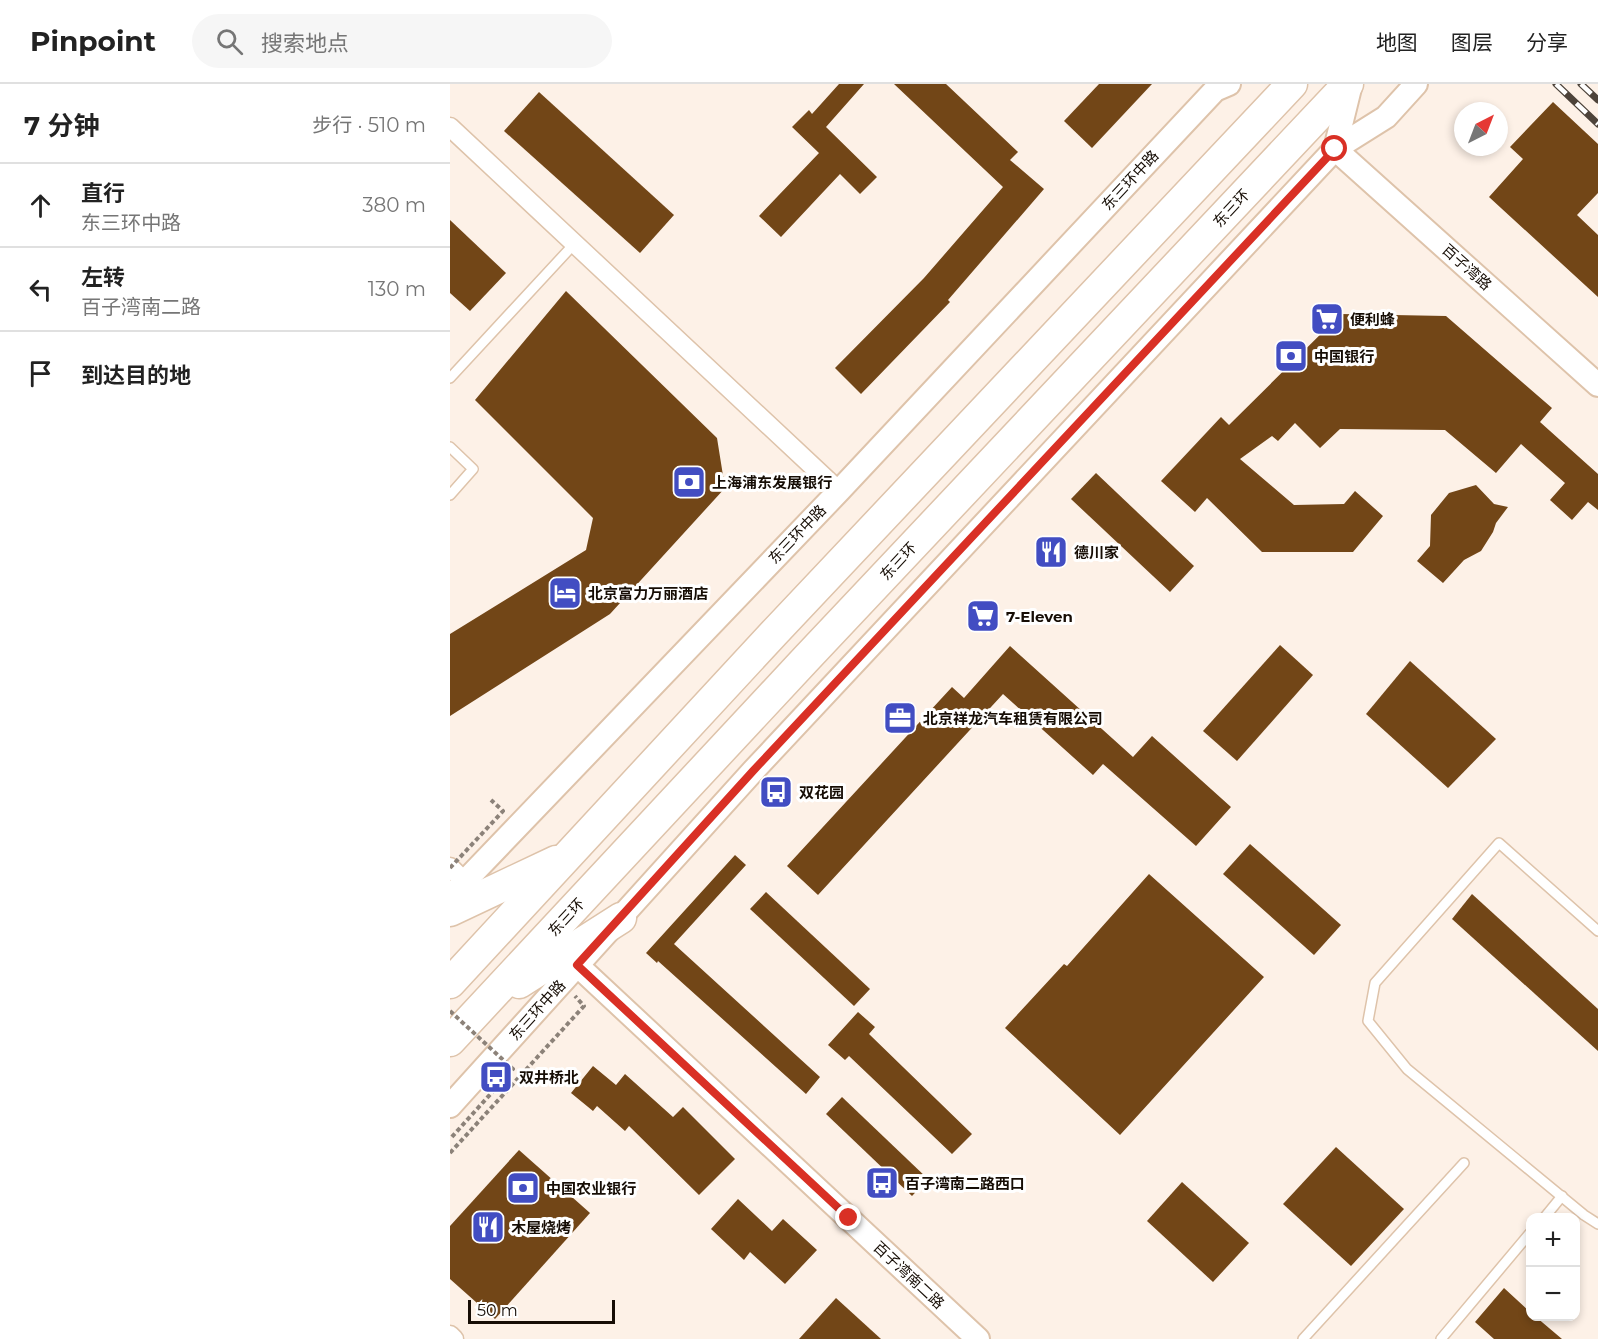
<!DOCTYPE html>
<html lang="zh">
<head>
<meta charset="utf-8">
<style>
  :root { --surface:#fff; --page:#f6f6f6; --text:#222; --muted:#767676; --line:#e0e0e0 }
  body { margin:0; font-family:Montserrat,"Noto Sans SC",sans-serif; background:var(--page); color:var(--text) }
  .controls { position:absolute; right:18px; bottom:18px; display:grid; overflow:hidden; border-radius:12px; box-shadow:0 3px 9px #0003 }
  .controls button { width:54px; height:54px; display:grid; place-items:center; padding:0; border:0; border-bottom:2px solid var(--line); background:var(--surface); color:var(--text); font:30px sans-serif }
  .compass { position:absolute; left:1004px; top:18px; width:54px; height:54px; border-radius:50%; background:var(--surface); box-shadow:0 3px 9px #0003; rotate:42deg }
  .scale { position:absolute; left:18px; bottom:15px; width:147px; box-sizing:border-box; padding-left:6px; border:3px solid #160d05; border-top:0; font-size:16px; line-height:21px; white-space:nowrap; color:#160d05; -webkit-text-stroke:4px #fff; paint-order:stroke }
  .stop { position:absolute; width:18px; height:18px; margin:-14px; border:4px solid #d93025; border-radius:50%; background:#fff }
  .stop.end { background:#d93025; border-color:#fff; box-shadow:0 2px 6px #0008 }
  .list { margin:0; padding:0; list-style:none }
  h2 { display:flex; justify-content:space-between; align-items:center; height:78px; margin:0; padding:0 24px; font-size:26px }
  h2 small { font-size:20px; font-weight:400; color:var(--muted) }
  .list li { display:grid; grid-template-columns:39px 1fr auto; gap:18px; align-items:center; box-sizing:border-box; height:84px; padding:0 24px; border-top:2px solid var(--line) }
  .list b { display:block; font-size:22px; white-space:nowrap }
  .list p { margin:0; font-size:20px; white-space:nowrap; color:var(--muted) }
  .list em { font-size:20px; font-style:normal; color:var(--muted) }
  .icon { flex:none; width:33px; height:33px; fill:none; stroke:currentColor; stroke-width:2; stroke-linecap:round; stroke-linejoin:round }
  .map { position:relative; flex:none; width:1148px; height:1255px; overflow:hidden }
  header { display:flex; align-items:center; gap:36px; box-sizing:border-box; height:84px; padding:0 30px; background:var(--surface); border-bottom:2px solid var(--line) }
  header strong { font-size:28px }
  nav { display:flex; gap:33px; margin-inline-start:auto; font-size:21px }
  .search { width:420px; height:54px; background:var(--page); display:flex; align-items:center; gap:15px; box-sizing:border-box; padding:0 21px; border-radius:33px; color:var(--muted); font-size:22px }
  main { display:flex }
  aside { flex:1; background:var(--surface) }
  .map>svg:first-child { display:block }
</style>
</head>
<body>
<header>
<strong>Pinpoint</strong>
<div class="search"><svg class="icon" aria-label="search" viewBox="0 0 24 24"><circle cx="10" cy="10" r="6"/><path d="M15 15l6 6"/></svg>搜索地点</div>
<nav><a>地图</a><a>图层</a><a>分享</a></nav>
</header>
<main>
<aside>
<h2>7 分钟<small>步行 · 510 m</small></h2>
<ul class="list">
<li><svg class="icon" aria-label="ahead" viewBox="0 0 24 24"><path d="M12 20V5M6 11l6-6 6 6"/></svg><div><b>直行</b><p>东三环中路</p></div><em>380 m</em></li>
<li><svg class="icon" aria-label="left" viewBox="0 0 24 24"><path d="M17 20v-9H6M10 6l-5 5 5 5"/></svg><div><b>左转</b><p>百子湾南二路</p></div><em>130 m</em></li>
<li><svg class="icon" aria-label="arrive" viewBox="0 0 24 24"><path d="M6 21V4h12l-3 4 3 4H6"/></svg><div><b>到达目的地</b></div></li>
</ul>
</aside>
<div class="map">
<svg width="1148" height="1255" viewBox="0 0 1148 1255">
  <rect width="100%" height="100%" fill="#fdf1e7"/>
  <g fill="#724617">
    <polygon points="389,0 414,0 376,43 427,93 410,110 390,90 331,153 309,132 369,69 342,43 359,26 362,30"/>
    <polygon points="444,0 496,0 568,68 560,76 594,105 498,216 500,218 411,310 385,284 474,194 553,103"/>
    <polygon points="649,0 702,0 642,64 614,37"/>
    <polygon points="89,8 224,131 190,169 54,47"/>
    <polygon points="1103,18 1148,60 1148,109 1127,131 1148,151 1148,213 1039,113 1073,75 1060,63"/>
    <polygon points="0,136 56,189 20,227 0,209"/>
    <polygon points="116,207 267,354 275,404 160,530 0,632 0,550 136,466 143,434 25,316"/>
    <polygon points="891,230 996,232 1102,324 1090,338 1148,390 1148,426 1138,418 1122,436 1100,416 1115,399 1071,360 1046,389 995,346 890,345 870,364 845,339 828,357 822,352 790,375 844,421 894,420 905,407 933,432 903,468 812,468 757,414 745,428 711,397 771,333 779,341"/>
    <polygon points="646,389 744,482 720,508 621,415"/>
    <polygon points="1026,401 1044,420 1058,423 1046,439 1043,448 1031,467 1014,476 993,499 967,477 980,462 981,431 999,409"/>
    <polygon points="830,561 863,591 787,677 753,647"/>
    <polygon points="560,562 683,673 702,652 781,723 746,762 653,680 643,691 553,610 368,811 337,782 502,603 514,614"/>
    <polygon points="960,577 1046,655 998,704 916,630"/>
    <polygon points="800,760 891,841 864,871 773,790"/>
    <polygon points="285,771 296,781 224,860 370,993 356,1010 208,877 207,879 196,869"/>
    <polygon points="699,790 814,893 670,1051 555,944 614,880 617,882"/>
    <polygon points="316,808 420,905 404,922 300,825"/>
    <polygon points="1022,810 1148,925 1148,967 1002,835"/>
    <polygon points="408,928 425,943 419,950 522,1050 502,1070 399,972 395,976 378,961"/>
    <polygon points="143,982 166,1001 175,990 223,1033 233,1023 285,1075 249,1111 179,1042 175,1047 147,1022 143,1027 121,1009"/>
    <polygon points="392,1013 478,1095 462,1112 376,1030"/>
    <polygon points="886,1063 954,1125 901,1182 833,1120"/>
    <polygon points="69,1066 140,1129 45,1235 0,1195 0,1142"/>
    <polygon points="732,1098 799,1159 763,1198 697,1137"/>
    <polygon points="288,1115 322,1147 333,1135 367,1166 335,1200 300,1168 294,1176 261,1145"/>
    <polygon points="1054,1204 1080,1228 1080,1233 1086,1233 1112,1255 1044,1255 1025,1238"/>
    <polygon points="386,1214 431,1255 349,1255"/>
  </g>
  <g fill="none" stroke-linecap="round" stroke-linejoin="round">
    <g stroke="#dec3aa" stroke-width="12">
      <g id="service">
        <polyline points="0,294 125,159"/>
        <polyline points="0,363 23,385 0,411"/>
        <polyline points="1148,847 1049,759 925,899 918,937 957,985 1134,1131 1148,1140"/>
        <polyline points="1094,1134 1112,1112"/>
        <polyline points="853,1255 1014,1079"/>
        <polyline points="991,1255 1080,1149"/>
      </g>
    </g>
    <g stroke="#dec3aa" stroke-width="21">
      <g id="minor">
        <polyline points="0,43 389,407"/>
        <polyline points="0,783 14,797"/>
        <polyline points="0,1251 4,1255"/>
      </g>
    </g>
    <g stroke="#dec3aa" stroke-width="26">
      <g id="tertiary">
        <polyline points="966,0 936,33 885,65 1148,301"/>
        <polyline points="0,813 389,407 765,6 779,0"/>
        <polyline points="127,881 528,1255"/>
        <polyline points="0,1022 303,687 885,65 901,0"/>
      </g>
    </g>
    <g stroke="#dec3aa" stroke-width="33">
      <g id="trunk">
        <polyline points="0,827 106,777"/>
        <polyline points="0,899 324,549 842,0"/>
        <polyline points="69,899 171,834"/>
        <polyline points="0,957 355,576 898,0"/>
      </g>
    </g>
    <polyline stroke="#8c8279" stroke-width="4" stroke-dasharray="4.5 3" stroke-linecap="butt" points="0,1069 134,922 125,912"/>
    <use href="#service" stroke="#fff" stroke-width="9"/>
    <use href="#minor" stroke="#fff" stroke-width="18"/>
    <use href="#tertiary" stroke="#fff" stroke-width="22"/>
    <use href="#trunk" stroke="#fff" stroke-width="30"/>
    <g stroke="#4d433a" stroke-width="7">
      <g id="rail">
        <polyline points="1106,0 1148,40"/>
        <polyline points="1131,0 1148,16"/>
      </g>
    </g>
    <use href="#rail" stroke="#fff" stroke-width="4.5" stroke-dasharray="14" stroke-linecap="butt"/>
    <g stroke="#8c8279" stroke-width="4" stroke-dasharray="4.5 3" stroke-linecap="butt">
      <polyline points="0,784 53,727 41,716"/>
      <polyline points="0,927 63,985 0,1055"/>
    </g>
  </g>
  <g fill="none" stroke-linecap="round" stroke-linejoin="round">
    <polyline stroke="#d93025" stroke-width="8" points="399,1134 127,881 303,687 885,65"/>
  </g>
  <defs>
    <g id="supermarket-square" transform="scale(1.725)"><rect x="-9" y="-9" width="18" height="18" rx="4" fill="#424dc2" stroke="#fff"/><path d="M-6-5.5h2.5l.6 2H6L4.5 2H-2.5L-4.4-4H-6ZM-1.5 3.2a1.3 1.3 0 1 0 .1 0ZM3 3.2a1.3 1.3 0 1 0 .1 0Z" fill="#fff"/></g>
    <g id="bank-square" transform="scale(1.725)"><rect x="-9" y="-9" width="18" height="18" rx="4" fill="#424dc2" stroke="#fff"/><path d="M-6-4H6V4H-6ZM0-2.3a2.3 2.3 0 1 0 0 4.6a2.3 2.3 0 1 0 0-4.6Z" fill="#fff"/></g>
    <g id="restaurant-square" transform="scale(1.725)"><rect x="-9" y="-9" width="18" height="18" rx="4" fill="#424dc2" stroke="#fff"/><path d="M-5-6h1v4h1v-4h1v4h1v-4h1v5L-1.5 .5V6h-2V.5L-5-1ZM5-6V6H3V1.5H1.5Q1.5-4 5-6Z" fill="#fff"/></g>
    <g id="hotel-square" transform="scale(1.725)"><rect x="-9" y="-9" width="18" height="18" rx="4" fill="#424dc2" stroke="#fff"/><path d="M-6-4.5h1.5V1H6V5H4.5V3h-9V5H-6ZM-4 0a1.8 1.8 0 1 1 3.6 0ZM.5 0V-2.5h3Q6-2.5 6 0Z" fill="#fff"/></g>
    <g id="office-square" transform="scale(1.725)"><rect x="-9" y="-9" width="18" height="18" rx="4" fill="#424dc2" stroke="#fff"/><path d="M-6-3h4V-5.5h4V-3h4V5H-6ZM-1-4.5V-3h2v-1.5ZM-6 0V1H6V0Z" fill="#fff"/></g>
    <g id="bus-square" transform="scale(1.725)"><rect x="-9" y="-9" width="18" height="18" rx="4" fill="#424dc2" stroke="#fff"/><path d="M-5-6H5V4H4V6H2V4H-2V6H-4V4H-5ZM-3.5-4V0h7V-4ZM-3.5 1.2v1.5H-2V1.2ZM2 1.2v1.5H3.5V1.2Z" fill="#fff"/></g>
  </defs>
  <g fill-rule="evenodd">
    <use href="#supermarket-square" x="877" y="235"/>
    <use href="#bank-square" x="841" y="272"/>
    <use href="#bank-square" x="239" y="398"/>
    <use href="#restaurant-square" x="601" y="468"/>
    <use href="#hotel-square" x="115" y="509"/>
    <use href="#supermarket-square" x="533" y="532"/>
    <use href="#office-square" x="450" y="634"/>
    <use href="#bus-square" x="326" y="708"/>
    <use href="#bus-square" x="46" y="993"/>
    <use href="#bus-square" x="432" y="1099"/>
    <use href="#bank-square" x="73" y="1104"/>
    <use href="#restaurant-square" x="38" y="1143"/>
  </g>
  <g text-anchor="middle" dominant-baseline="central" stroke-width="6" stroke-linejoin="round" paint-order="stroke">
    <g font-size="15" fill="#160d05" stroke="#fff">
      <text transform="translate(680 96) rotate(-47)">东三环中路</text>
      <text transform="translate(781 124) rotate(-47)">东三环</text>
      <text transform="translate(1017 183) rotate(42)">百子湾路</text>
      <text transform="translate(347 450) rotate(-46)">东三环中路</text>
      <text transform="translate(448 477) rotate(-47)">东三环</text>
      <text transform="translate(116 833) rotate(-47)">东三环</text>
      <text transform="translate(87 926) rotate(-48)">东三环中路</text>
      <text transform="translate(459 1191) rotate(43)">百子湾南二路</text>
    </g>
    <g font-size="15" font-weight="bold" fill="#160d05" stroke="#fff" text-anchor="start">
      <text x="900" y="235">便利蜂</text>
      <text x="864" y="272">中国银行</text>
      <text x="262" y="398">上海浦东发展银行</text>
      <text x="624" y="468">德川家</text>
      <text x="138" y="509">北京富力万丽酒店</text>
      <text x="556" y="532">7-Eleven</text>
      <text x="473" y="634">北京祥龙汽车租赁有限公司</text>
      <text x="349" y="708">双花园</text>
      <text x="69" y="993">双井桥北</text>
      <text x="455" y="1099">百子湾南二路西口</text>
      <text x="96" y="1104">中国农业银行</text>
      <text x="61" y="1143">木屋烧烤</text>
    </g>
  </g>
</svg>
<div class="controls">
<button>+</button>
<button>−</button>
</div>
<svg class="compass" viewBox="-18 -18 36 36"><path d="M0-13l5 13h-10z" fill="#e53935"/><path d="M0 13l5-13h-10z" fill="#767676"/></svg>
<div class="scale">50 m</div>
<div class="stop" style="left:885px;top:65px"></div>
<div class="stop end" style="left:399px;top:1134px"></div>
</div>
</main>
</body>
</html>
